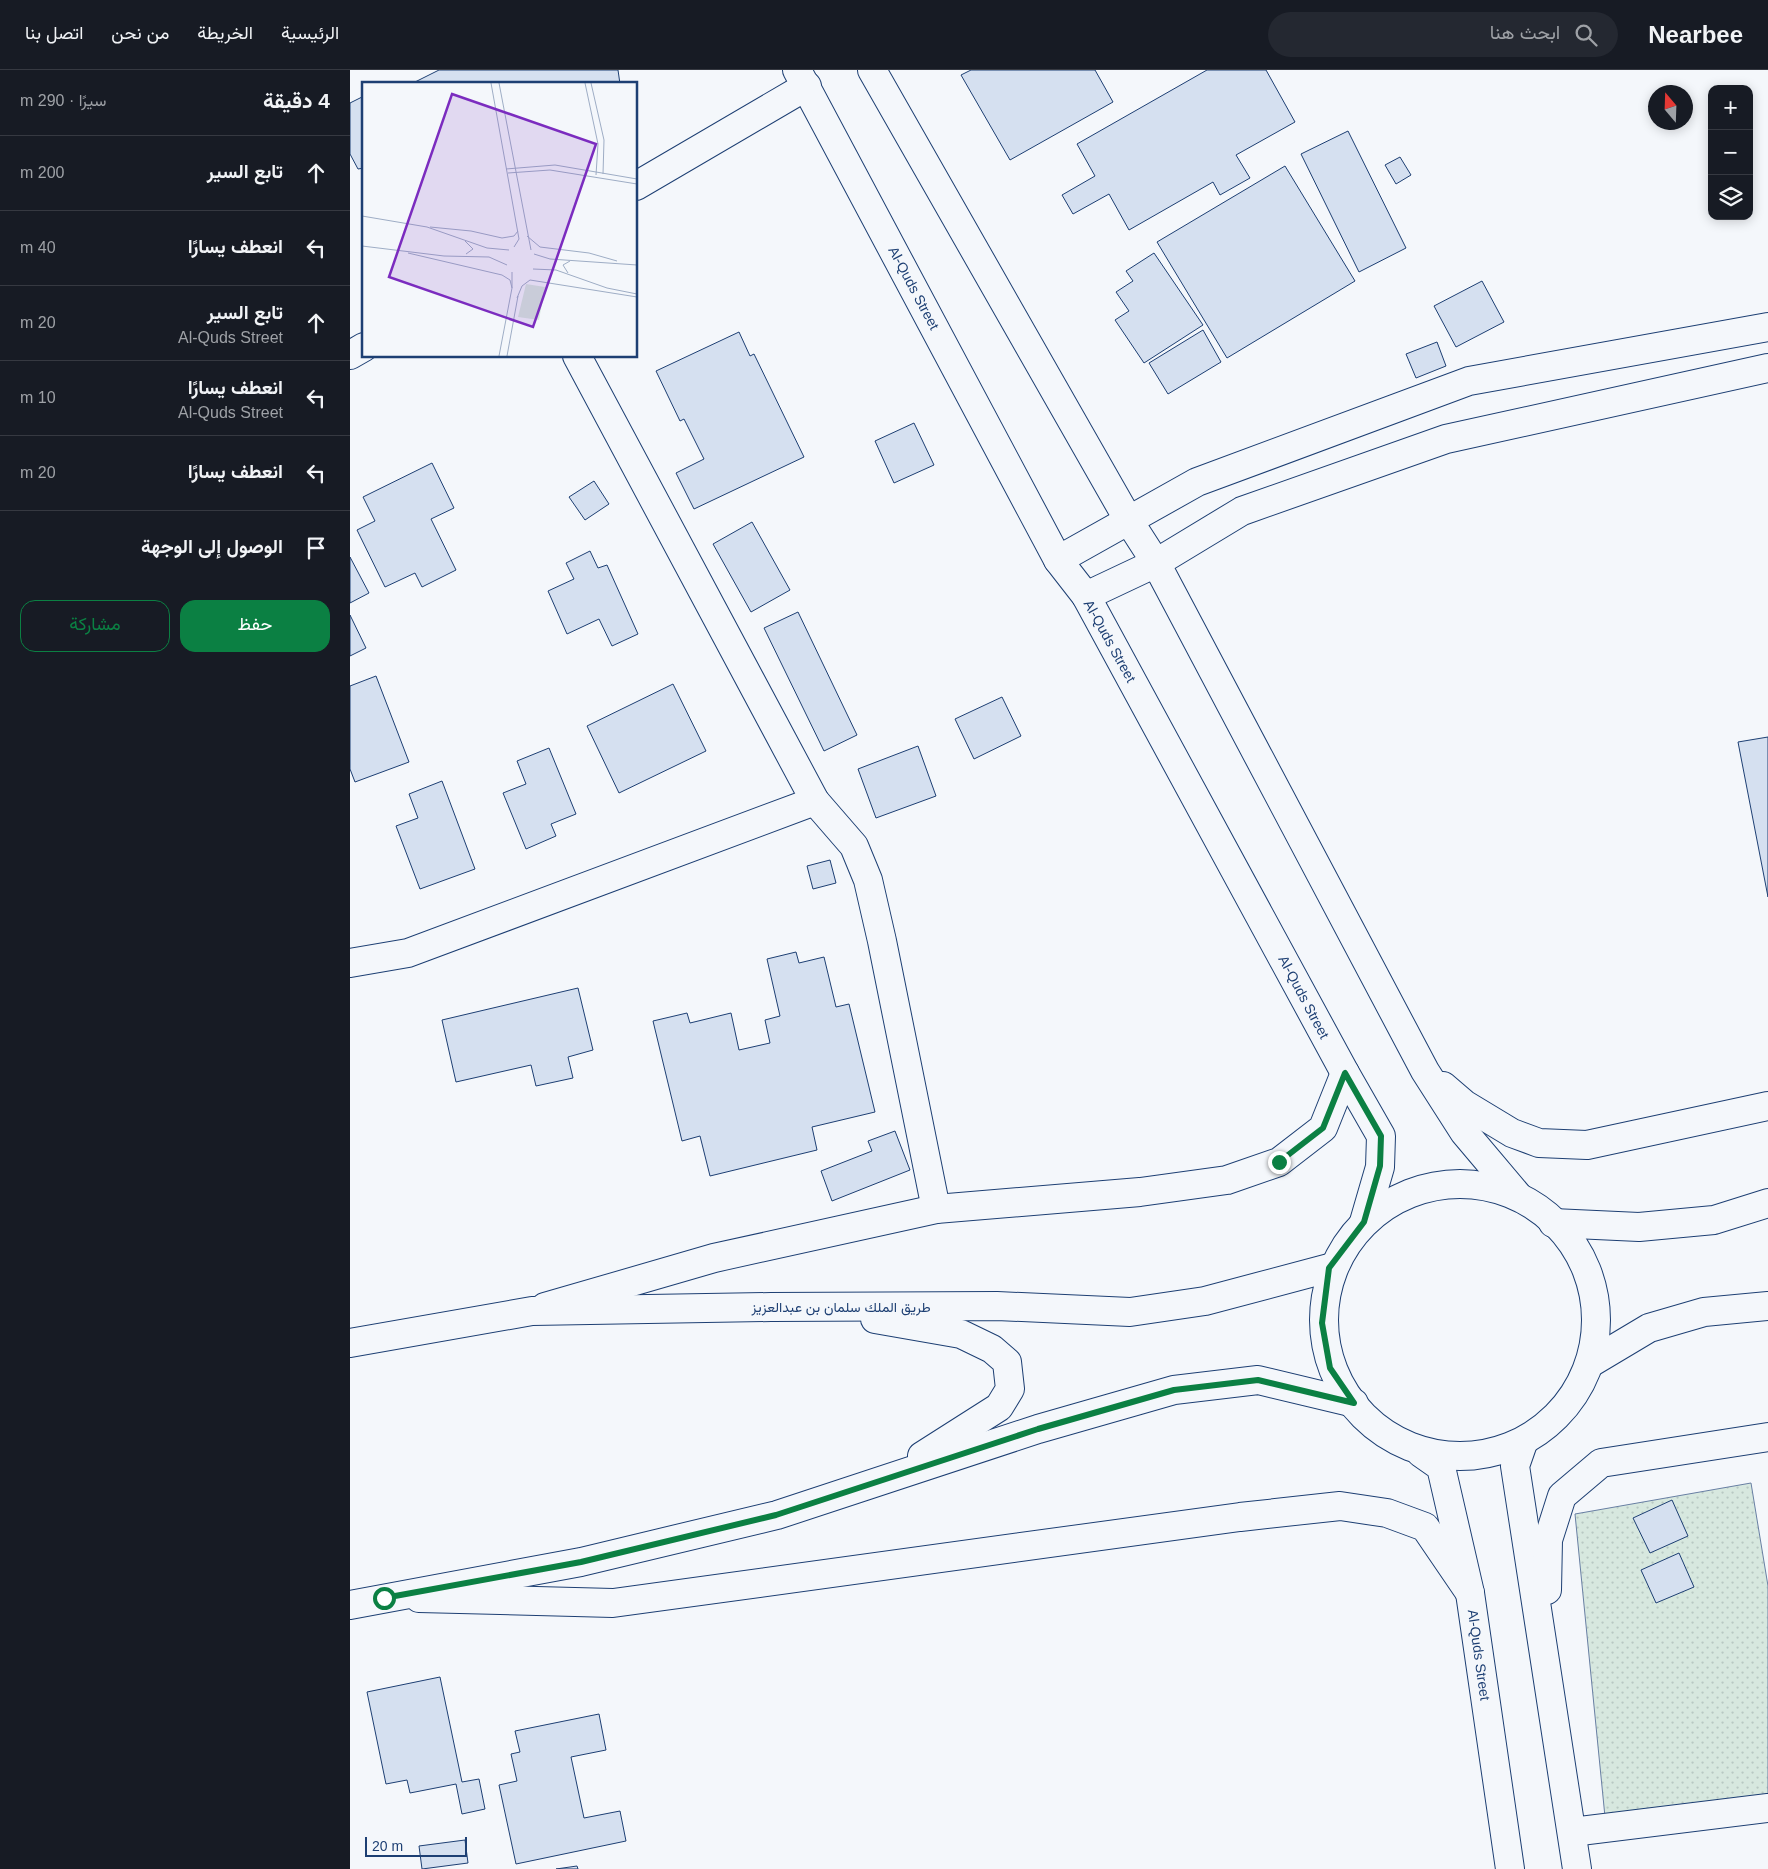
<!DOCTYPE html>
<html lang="ar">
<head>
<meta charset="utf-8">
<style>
  :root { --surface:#171b24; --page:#242831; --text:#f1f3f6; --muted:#9ea1a6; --line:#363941; --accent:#0b8043 }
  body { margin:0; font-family:Helvetica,Vazirmatn,sans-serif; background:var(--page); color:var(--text); direction:rtl }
  .controls { position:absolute; right:15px; top:15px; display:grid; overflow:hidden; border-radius:10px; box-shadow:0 2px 12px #0003 }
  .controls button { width:45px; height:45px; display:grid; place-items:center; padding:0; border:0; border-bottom:1px solid var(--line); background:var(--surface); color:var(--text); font:25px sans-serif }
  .compass { position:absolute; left:1298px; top:15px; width:45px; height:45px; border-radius:50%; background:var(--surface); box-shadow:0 2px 12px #0003; rotate:341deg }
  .scale { position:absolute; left:15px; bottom:12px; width:102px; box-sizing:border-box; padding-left:5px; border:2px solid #1d3f73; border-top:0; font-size:14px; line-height:18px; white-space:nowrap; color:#1d3f73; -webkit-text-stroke:4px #f4f7fb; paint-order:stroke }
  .stop { position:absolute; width:15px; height:15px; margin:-11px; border:4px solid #0b8043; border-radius:50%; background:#fff }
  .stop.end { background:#0b8043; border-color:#fff; box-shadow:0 1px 5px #0008 }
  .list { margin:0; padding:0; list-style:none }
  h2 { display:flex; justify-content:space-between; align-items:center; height:65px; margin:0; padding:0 20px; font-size:21px }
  h2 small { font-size:16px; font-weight:400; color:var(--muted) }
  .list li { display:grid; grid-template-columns:32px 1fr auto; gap:15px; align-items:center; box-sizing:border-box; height:75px; padding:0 20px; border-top:1px solid var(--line) }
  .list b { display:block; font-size:19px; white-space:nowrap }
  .list p { margin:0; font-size:16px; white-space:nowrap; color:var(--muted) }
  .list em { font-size:16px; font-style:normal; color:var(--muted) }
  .actions { display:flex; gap:10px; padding:15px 20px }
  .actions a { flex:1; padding:11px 0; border:1px solid var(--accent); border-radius:15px; text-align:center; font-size:18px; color:var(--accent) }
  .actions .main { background:var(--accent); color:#fff }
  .icon { flex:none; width:28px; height:28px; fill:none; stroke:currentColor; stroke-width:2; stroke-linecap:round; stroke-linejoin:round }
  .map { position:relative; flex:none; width:1418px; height:1799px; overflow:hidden; direction:ltr }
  header { display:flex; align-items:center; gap:30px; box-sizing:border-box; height:70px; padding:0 25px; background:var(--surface); border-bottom:1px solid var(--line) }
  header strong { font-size:24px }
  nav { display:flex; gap:28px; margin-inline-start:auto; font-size:18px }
  .search { width:350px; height:45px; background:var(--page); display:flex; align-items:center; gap:12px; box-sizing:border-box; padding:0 18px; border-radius:28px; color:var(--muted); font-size:19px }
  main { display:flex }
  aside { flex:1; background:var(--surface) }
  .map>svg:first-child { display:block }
</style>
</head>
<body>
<header>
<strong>Nearbee</strong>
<div class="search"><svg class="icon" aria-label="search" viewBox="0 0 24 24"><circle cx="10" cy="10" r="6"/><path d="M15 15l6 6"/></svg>ابحث هنا</div>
<nav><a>الرئيسية</a><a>الخريطة</a><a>من نحن</a><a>اتصل بنا</a></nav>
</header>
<main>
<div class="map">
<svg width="1418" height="1799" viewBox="0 0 1418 1799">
  <defs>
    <pattern id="park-dots" width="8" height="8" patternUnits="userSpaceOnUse" patternTransform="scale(1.25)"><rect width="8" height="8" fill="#d7e8df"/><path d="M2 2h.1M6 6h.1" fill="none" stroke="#b8c8c3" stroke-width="1.8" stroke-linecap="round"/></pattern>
  </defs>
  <rect width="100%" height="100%" fill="#f4f7fb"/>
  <polygon fill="url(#park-dots)" stroke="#687fa3" points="1401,1413 1418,1516 1418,1728 1256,1757 1225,1444"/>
  <g fill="#d5e0f0" stroke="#1d3f73">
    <polygon points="89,0 268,0 270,14 61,14"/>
    <polygon points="621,0 745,0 763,32 660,90 611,5"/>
    <polygon points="857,0 916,0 945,52 886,85 900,108 870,125 863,112 779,160 759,124 723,144 712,125 745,106 727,74"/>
    <polygon points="14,26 14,98 8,99 0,84 0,33"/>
    <polygon points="998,61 1056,178 1009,202 951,84"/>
    <polygon points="1050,87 1061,105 1046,114 1035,95"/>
    <polygon points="935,96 1005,211 877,288 807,172"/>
    <polygon points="804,183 853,255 794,293 765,250 779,241 766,222 783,211 776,201"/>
    <polygon points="1132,211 1154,252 1106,277 1084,236"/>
    <polygon points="853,260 871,292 818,324 799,293"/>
    <polygon points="389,262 400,286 404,284 454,387 344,439 326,403 354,389 334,349 330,351 306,301"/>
    <polygon points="1087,272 1096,296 1066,308 1056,284"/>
    <polygon points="564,353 584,395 544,413 525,371"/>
    <polygon points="82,393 104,438 81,449 106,500 72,517 65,503 35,517 7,460 25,451 13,427"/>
    <polygon points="244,411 259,434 235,450 219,427"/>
    <polygon points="402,452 440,520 401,542 363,474"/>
    <polygon points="240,481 248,498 257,495 288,564 262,576 249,549 217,564 198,521 224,509 216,493"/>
    <polygon points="0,487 19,523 0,533"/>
    <polygon points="448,542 507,665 474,681 414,558"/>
    <polygon points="0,545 16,578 0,586"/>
    <polygon points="26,606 59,692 5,712 0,699 0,616"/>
    <polygon points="323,614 356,681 269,723 237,656"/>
    <polygon points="652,627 671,666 624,689 605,649"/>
    <polygon points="1418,667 1418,827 1388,672"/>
    <polygon points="568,676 586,726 526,748 508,699"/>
    <polygon points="199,678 226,744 201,754 206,766 176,779 153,723 176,714 167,691"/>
    <polygon points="92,711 125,799 70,819 46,756 68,748 59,724"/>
    <polygon points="480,790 486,813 463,819 457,796"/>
    <polygon points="446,882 449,893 474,887 486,937 499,934 525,1042 462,1057 467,1080 360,1106 350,1066 332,1071 303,951 337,943 340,953 381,943 389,980 420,973 415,950 430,946 417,889"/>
    <polygon points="228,918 243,980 218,987 223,1008 186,1016 181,995 106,1012 92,950"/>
    <polygon points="545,1061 560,1100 482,1131 471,1101 522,1081 518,1071"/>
    <polygon points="1322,1430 1338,1466 1300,1483 1283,1448"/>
    <polygon points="1329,1483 1344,1517 1306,1533 1291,1500"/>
    <polygon points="90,1607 112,1712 129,1709 135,1739 112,1744 106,1714 60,1723 57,1710 36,1714 17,1622"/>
    <polygon points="249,1644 256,1680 221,1687 234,1748 270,1741 276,1771 166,1794 149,1715 167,1711 161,1684 170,1682 165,1661"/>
    <polygon points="115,1770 118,1793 72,1799 69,1776"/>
    <polygon points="227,1796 228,1799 206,1799"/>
  </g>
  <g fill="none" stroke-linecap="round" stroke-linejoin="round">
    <g stroke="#1d3f73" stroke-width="30">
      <g id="minor">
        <polyline points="447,0 708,490 736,526 995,1003 1031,1066 1030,1097 1014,1152"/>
        <polyline points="522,0 779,451 806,493 1075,1001 1114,1062 1168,1126"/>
        <polyline points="286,116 457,16"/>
        <polyline points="0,285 14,277"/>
        <polyline points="227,286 465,731 504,776 518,810 532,871 586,1139"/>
        <polyline points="708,490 847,412 1119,311 1418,257"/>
        <polyline points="736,526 806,493 892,441 1096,369 1418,298"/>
        <polyline points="0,893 58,883 465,731"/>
        <polyline points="1093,1016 1114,1034 1162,1063 1189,1073 1237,1075 1418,1036"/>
        <polyline points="195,1237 364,1188 586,1139 790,1122 877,1110 929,1092 973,1058 995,1003"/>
        <polyline points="1173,1373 1165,1396 1227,1799"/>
        <polyline points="1071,1383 1091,1397 1120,1523 1160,1799"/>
        <polyline points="1197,1520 1198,1470 1212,1426 1251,1393 1418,1367"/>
        <polyline points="69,1528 263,1533 890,1447 990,1436 1037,1443 1075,1457 1120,1523"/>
        <polyline points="1222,1762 1418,1738"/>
      </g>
    </g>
    <g stroke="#1d3f73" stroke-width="30">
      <g id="major">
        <circle cx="1110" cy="1250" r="136"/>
        <polyline points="1203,1153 1289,1157 1364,1150 1418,1133"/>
        <polyline points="525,1249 611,1264 642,1279 657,1292 660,1319 649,1337 572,1386"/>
        <polyline points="0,1273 182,1241 421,1237 647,1236 780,1242 855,1231 979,1198"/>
        <polyline points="1242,1292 1299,1258 1354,1242 1418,1236"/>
        <polyline points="0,1535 231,1492 427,1445 688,1359 824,1320 908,1310 1004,1333"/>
      </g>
    </g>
    <use href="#minor" stroke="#f4f7fb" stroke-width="28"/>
    <use href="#major" stroke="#f4f7fb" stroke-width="28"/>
  </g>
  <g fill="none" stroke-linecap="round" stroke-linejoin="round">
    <polyline stroke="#0b8043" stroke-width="6" points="34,1528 231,1492 426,1445 688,1359 824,1320 908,1310 1004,1333 980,1298 972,1253 979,1198 1014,1152 1030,1096 1031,1066 995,1003 973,1058 929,1092"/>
  </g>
  <g text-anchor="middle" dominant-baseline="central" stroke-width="4" stroke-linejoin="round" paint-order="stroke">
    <g font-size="14" fill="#1d3f73" stroke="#f4f7fb">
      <text transform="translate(564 218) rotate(62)">Al-Quds Street</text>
      <text transform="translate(760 571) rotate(61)">Al-Quds Street</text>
      <text transform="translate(954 927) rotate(62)">Al-Quds Street</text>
      <text x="491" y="1237">طريق الملك سلمان بن عبدالعزيز</text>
      <text transform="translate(1129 1585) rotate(82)">Al-Quds Street</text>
    </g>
  </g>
  <g transform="translate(12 12)">
    <rect width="275" height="275" fill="#f4f7fb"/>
    <path d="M164,202L183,205L177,238L156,235Z" fill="#d7e8df"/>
    <path fill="none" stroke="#9eadc5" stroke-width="1" d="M129,1L157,157L152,165M137,1L169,168M223,1L236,62L234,93M229,1L242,58L241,92M144,87L193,83L275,97M146,91L188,88L275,102M0,134L65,145L125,166L147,168M68,145L109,149L140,156L152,154L156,149M165,154L178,165L227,171L255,179M103,159L111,167L104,172M0,164L82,174L127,175L145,183M46,171L140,193L148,198L150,206M172,172L188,177L275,183M171,187L194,188L245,206L275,212M206,191L201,183L208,179M155,216L160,204L168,198L275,215M137,274L150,206V190M145,274L156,214"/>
    <path fill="#7b2cbf" fill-opacity="0.15" stroke="#7b2cbf" stroke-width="2.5" d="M90,12L234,62L171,245L27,195Z"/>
    <rect width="275" height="275" fill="none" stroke="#1d3f73" stroke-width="2.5"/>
  </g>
</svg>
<div class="controls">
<button>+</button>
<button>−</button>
<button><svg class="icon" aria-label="layers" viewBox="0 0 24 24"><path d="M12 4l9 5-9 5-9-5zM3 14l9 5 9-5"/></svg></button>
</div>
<svg class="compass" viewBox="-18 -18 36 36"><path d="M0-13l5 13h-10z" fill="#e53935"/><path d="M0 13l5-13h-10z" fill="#9ea1a6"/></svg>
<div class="scale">20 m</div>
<div class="stop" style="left:34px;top:1528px"></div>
<div class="stop end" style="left:929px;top:1092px"></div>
</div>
<aside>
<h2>4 دقيقة<small>سيرًا · 290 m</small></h2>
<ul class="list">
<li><svg class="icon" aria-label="ahead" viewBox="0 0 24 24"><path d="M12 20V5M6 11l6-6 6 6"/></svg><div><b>تابع السير</b></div><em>200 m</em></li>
<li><svg class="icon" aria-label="left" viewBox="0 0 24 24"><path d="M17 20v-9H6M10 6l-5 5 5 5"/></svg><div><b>انعطف يسارًا</b></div><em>40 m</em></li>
<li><svg class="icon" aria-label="ahead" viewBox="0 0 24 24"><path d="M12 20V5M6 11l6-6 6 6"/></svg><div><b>تابع السير</b><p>Al-Quds Street</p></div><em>20 m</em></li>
<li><svg class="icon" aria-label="left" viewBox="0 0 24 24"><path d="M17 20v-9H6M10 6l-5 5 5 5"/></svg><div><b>انعطف يسارًا</b><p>Al-Quds Street</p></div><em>10 m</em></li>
<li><svg class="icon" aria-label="left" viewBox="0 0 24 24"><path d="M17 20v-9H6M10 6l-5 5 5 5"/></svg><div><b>انعطف يسارًا</b></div><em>20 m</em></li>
<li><svg class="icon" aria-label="arrive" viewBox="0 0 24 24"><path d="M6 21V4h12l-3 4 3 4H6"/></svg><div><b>الوصول إلى الوجهة</b></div></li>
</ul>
<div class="actions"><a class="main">حفظ</a><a>مشاركة</a></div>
</aside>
</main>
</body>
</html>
